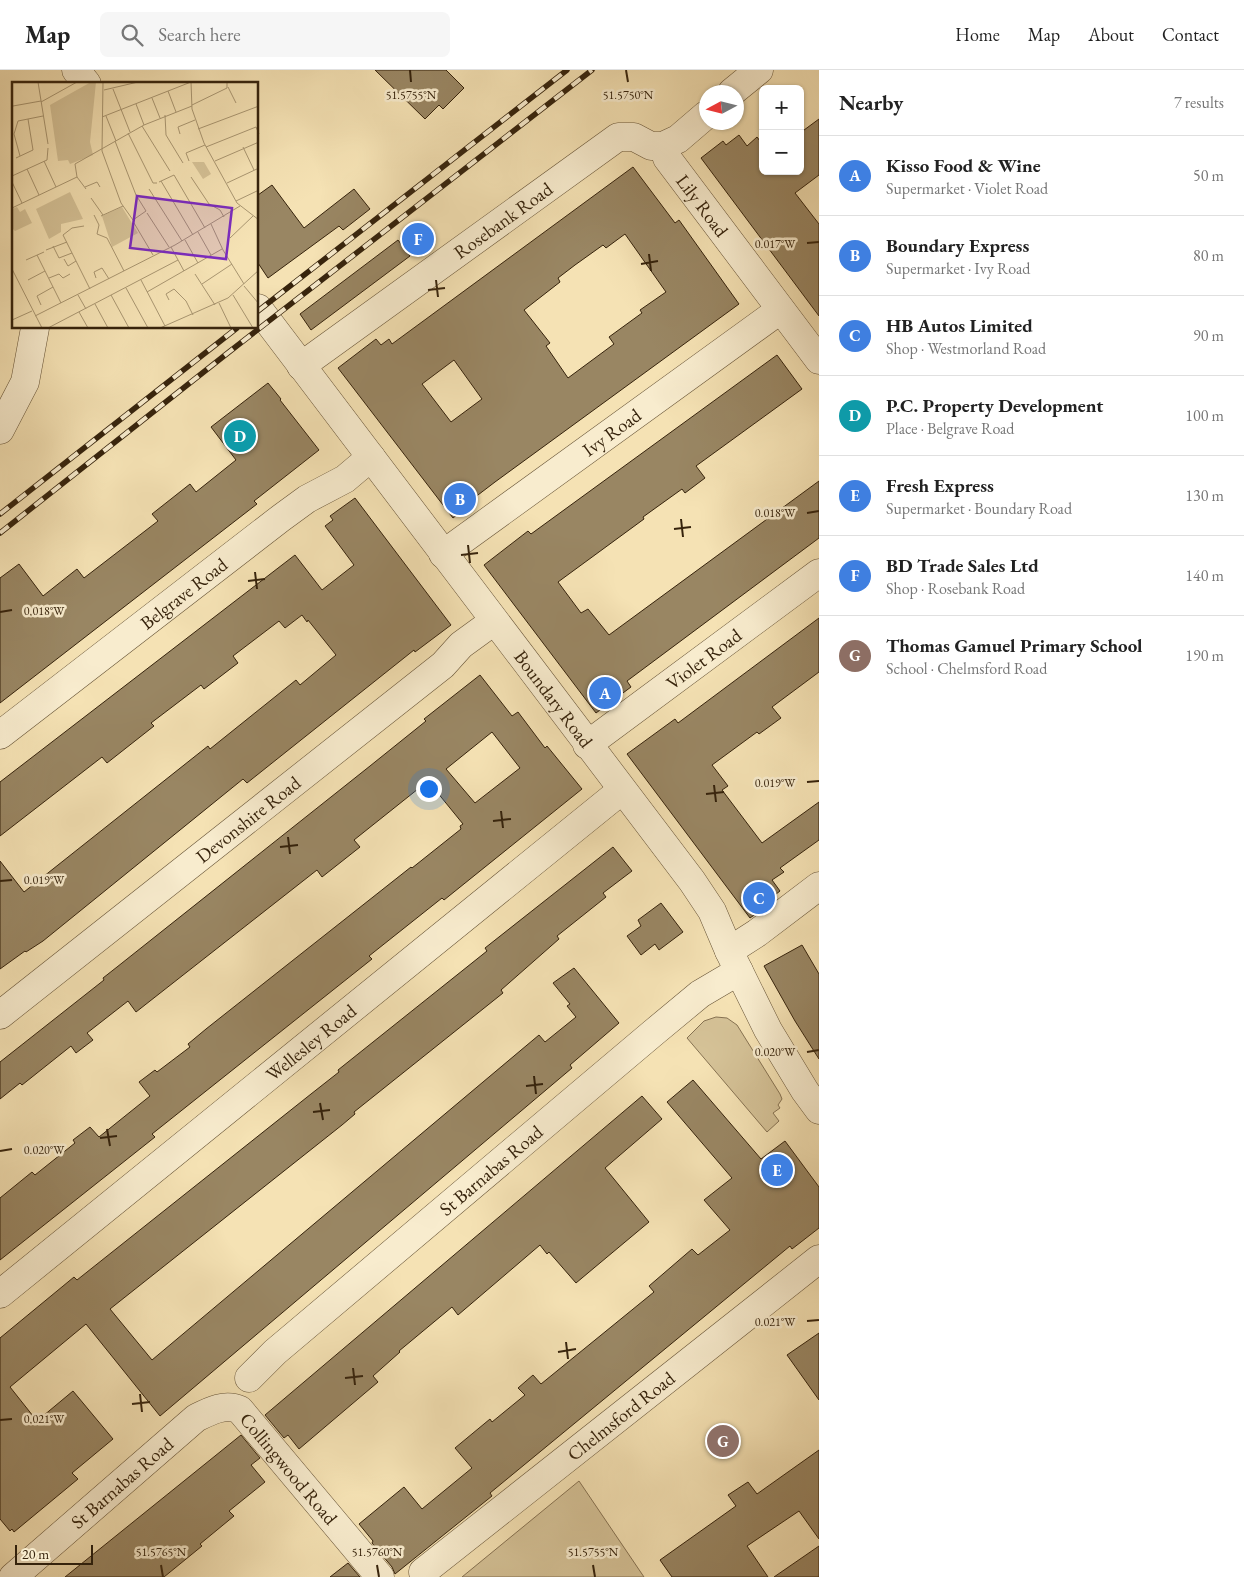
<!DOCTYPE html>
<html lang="en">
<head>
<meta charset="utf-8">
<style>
  :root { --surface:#fff; --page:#f6f6f6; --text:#222; --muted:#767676; --line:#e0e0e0; --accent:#1a73e8 }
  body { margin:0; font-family:"EB Garamond",serif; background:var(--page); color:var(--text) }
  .controls { position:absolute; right:15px; top:15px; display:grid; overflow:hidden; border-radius:8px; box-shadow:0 1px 4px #0004 }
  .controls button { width:45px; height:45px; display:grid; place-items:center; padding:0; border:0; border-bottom:1px solid var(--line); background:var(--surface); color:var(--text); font:25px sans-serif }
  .compass { position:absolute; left:699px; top:15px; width:45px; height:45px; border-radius:50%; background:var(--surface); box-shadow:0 1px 4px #0004; rotate:263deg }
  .scale { position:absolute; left:15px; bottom:12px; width:78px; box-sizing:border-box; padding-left:5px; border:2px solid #36230c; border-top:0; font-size:14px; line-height:18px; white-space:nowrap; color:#36230c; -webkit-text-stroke:4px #f8ecce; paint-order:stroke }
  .you { position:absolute; left:428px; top:718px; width:18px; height:18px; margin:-12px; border:4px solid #fff; border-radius:50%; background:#1a73e8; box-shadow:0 0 0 8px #1a73e833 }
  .badge { display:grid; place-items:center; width:32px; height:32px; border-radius:50%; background:var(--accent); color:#fff; font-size:16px; font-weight:700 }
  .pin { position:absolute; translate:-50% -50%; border:2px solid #fff; box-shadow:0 1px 5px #0006 }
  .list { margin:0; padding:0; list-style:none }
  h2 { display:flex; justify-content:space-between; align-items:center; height:65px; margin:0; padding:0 20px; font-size:21px }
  h2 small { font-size:16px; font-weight:400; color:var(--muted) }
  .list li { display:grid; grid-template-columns:32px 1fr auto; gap:15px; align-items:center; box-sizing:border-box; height:80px; padding:0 20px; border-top:1px solid var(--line) }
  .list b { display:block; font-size:19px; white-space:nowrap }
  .list p { margin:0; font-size:16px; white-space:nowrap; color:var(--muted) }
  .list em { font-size:16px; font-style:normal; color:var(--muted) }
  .icon { flex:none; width:28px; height:28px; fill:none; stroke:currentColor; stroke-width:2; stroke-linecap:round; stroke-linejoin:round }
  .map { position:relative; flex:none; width:819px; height:1507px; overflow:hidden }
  header { display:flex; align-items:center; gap:30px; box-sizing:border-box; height:70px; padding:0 25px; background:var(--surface); border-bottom:1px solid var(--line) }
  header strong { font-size:24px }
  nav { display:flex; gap:28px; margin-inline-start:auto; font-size:18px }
  .search { width:350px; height:45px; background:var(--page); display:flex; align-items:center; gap:12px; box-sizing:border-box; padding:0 18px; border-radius:8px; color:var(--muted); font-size:19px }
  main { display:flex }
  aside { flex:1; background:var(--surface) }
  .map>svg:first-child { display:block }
</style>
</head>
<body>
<header>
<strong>Map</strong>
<div class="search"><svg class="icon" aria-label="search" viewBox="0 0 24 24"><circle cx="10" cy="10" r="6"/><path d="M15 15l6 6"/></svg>Search here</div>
<nav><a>Home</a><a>Map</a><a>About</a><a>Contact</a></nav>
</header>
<main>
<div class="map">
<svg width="819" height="1507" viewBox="0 0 819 1507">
  <rect width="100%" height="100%" fill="#f5e2b4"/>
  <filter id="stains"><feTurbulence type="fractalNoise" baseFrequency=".004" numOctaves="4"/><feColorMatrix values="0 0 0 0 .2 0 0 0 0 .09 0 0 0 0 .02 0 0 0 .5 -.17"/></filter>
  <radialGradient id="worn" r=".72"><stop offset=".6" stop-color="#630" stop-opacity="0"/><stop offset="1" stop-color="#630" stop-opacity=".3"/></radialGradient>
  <g fill="#d5c297" stroke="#867252">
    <polygon points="716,947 727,948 737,955 780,1024 782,1029 778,1035 780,1038 773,1043 779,1051 767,1062 687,968 704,951"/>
    <polygon points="579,1411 644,1507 462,1507"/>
  </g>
  <g fill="#998663" stroke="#36230c" fill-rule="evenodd">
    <polygon points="375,0 446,0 464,18 443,39 439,35 425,49"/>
    <polygon points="819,49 819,105 795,123 819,154 819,246 701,88 723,71 726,75 739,65 747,76 757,67 763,75 763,101 800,101 800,63"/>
    <path d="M633,97L675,153L679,150L739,234L495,412L474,428L476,430L453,448L338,298L376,269L381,275L389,269L392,274ZM625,164L666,222L640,240L642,243L609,267L614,274L568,308L546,276L550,273L524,240L560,212L558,208L575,195L603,175L606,178ZM454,290L482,329L451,352L422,314Z"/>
    <polygon points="272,115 304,158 354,119 370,139 343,160 339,156 268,208 258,193 258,125"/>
    <polygon points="398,170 410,186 311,260 300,244"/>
    <polygon points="777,285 802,319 696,396 705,408 685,423 682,419 643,447 644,449 558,512 581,543 588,539 609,565 819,411 819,468 627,611 631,617 596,643 484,495 528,461 531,464"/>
    <polygon points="268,313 281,329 280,330 319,380 254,431 257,434 0,633 0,508 19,494 43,526 77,499 84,508 158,451 152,444 190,414 196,422 236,390 211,357"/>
    <polygon points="355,428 451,555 415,582 414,580 247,713 243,709 43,871 26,882 25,881 0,899 0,791 24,822 208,676 210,679 296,610 300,615 336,585 308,550 307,552 302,545 285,558 279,551 233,586 238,593 204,619 201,615 151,653 154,656 107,693 102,687 0,766 0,712 295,485 322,520 354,495 325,456 333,450 330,446"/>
    <polygon points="819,548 819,602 772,637 781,648 759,664 757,662 712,695 728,716 722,720 762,773 819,732 819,770 780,798 784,802 772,810 780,821 771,828 774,831 750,848 627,684 675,649 678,653"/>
    <path d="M480,605L512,646L518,642L545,678L547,676L582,719L444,830L442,828L369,886L372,889L152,1064L155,1067L0,1190V1128L32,1102L35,1105L75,1073L73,1070L90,1057L99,1067L150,1026L139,1012L155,1000L157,1002L190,977L188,974L206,959L411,797L412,798L461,759L460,756L463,754L428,711L354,770L360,777L322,807L317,800L136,942L128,931L87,963L93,970L76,983L71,976L22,1015L20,1013L0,1029V992L104,910L103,908L117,897L370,696L426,651L424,649ZM492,662L520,698L475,733L446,699Z"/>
    <polygon points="613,777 632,801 603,823 606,827 557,866 559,869 501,920 503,923 354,1042 355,1044 342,1055 110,1239 152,1290 539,965 545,972 576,947 567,936 570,934 553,913 574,898 619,953 570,995 572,998 160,1346 86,1254 10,1317 37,1351 73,1321 113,1369 72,1403 78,1409 14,1462 12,1459 10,1461 0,1449 0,1268 74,1207 77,1210 311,1024 339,1002 338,1000 487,881 485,878"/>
    <polygon points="661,833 683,862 659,880 655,874 641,885 627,866 641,856 638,850"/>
    <polygon points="802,875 819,904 819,989 795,951 764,896"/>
    <polygon points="693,1010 761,1089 785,1071 819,1117 819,1158 792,1179 790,1176 490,1423 492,1426 395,1504 392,1497 372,1473 373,1471 359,1454 404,1417 422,1439 472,1398 455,1378 490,1349 492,1352 525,1325 518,1318 533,1305 541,1314 654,1222 649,1216 692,1179 698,1185 730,1160 704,1130 732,1108 667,1032"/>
    <polygon points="642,1026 662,1049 605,1098 649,1152 576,1213 549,1182 547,1184 540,1175 458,1245 452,1237 399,1281 400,1282 373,1306 378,1312 299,1379 288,1365 284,1368 265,1345"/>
    <polygon points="819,1263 819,1330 787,1285"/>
    <polygon points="241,1365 260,1388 251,1395 265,1412 229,1441 234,1446 200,1474 202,1476 164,1507 65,1507"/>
    <polygon points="819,1380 819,1469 799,1441 747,1476 768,1507 672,1507 660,1490 736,1436 728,1425 748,1412 757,1424"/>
    <polygon points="819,1476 819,1507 774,1507"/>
    <polygon points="348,1493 360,1507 330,1507"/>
  </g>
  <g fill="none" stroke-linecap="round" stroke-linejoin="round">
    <g stroke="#665336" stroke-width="29">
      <g id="minor">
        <polyline points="76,0 87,14"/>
        <polyline points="732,22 759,0"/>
        <path id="s1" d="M663,76L667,88L819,290"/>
        <path id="s2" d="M258,238L692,811L712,841L729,881L768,960L805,1021L819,1040"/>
        <path id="s3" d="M301,296L618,67H634L651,76H663L678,69L706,45"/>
        <polyline points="0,360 25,312 35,258"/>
        <path id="s4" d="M443,484L780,240"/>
        <path id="s5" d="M0,665L281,448L307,429L345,409L371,387"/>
        <path id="s6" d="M587,675L819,503"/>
        <polyline points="729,881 757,863 819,816"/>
        <path id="s7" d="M0,945L443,595L461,575L494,551"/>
        <path id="s8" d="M0,1224L622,720"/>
        <path id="s9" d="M249,1308L275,1282L653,963L700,924L739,901"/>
        <path id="s10" d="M423,1502L819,1189"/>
        <path id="s11" d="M13,1507L196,1348C210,1341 225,1333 240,1340L380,1507"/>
      </g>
    </g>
    <use href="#minor" stroke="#f8ecce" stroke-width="28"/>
    <g stroke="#36230c" stroke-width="5.5">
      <g id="rail">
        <polyline points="258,241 567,0"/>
        <polyline points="0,444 237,258"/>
        <polyline points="0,463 229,282 592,0"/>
      </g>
    </g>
    <use href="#rail" stroke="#f8ecce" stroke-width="4" stroke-dasharray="11" stroke-linecap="butt"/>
  </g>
  <path fill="none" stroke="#36230c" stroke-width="2" d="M410,0L411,12M626,0L628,12M807,173L819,172M649,184L651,201M641,194L658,191M436,210L438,227M428,220L445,218M807,443L819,441M681,449L683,467M674,459L691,457M468,475L470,493M461,485L478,483M255,502L257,519M248,511L265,509M0,542L12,540M807,712L819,711M714,715L716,732M706,724L724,722M501,741L503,758M493,751L511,749M288,767L290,784M280,777L298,775M0,811L12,810M807,982L819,980M534,1006L536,1024M526,1016L543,1014M320,1033L323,1050M313,1042L330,1040M107,1059L110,1076M100,1068L117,1066M0,1081L12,1079M807,1251L819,1250M566,1272L568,1289M558,1282L576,1279M353,1298L355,1315M345,1308L363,1306M140,1324L142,1342M132,1334L150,1332M0,1350L12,1349M161,1495L163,1507M377,1495L379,1507M593,1495L595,1507"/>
  <g text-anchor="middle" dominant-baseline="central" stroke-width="5" stroke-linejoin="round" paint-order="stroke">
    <g font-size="19" fill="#36230c" stroke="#f8ecce">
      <text stroke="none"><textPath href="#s1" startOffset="72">Lily Road</textPath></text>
      <text stroke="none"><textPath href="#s3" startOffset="249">Rosebank Road</textPath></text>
      <text stroke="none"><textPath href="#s4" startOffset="208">Ivy Road</textPath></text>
      <text stroke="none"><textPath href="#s5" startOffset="232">Belgrave Road</textPath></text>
      <text stroke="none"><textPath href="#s6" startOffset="145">Violet Road</textPath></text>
      <text stroke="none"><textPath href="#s2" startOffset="490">Boundary Road</textPath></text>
      <text stroke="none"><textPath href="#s7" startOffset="316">Devonshire Road</textPath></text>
      <text stroke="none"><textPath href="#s8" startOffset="400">Wellesley Road</textPath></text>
      <text stroke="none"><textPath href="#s9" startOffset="319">St Barnabas Road</textPath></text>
      <text stroke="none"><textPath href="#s10" startOffset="252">Chelmsford Road</textPath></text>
      <text stroke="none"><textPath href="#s11" startOffset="365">Collingwood Road</textPath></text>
      <text stroke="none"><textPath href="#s11" startOffset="144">St Barnabas Road</textPath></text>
    </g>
  </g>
  <g transform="translate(12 12)">
    <rect width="246" height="246" fill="#f5e2b4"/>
    <path d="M79,0H84L78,60L81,73L58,82L56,78L46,79L38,23ZM180,80H192L199,92L191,97ZM58,110L71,137L49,142V150L37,157L24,127ZM5,125L8,130L13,127L20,141L3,149L0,146V127ZM110,125L126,151L100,165L90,134Z" fill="#d5c297"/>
    <path fill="none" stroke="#a99671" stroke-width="1" d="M26,0L36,62M91,0L90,69L109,121L121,138L134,129L124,113L103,59M179,0L180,27L192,61L225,121L247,138M216,5L224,21M101,7L118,50M92,8L126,0M156,9L164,30M140,16L148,36M29,20L65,0M124,22L132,43M180,23L215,6V0M1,24L29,19M153,33L154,53L171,81M94,34L104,59M90,35L179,0M130,44L158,89M186,47L247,24M116,51L141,101H145M168,52L166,45L183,38M194,65L244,45L247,52M231,65L242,88M8,74L2,52L6,39L31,34M4,76L21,68L16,37M32,79L44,105M177,79L174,71L193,63M203,79L247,60M15,87L27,113M0,94L35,78L36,66M179,95L197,122L208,128L212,135M149,99L181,153M0,100L10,121M147,100L162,93L193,146M215,101L247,86M73,105L85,100L88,105M74,107L65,95L63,82L132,43L180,24M137,107L170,159M79,116L91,133M224,119L247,108M0,126L65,95M135,131L157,165M82,133L87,143L85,152L95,156L112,189M89,134L111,124M122,141L141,173M199,142L211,168L232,202M72,144L60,146L51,153L78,207M186,150L199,173M218,156L241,134M173,158L186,181M41,164L47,176L60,171M159,165L172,189M34,168L55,160M25,173L49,221M52,177L56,184L64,179M14,178L32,170M0,187L30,246M183,192L203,223M37,196L47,192L51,196L58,192M84,196L82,190L90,186L97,197M16,198L33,189M129,198L153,244M190,202L220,182M232,204L247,222M114,206L136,246M135,210L210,167M66,213L74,227M99,213L117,246M221,213L241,246M157,218L154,212L162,207L174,219L181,233M207,221L219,246M83,222L96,246M29,223L25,214L41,205M67,230L76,246M23,234L163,163L228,124M0,238L20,229M36,246L166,178M148,246L216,216L247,188"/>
    <path fill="#7b2cbf" fill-opacity="0.15" stroke="#7b2cbf" stroke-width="2.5" d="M125,114L220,126L214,177L118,166Z"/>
    <rect width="246" height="246" fill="none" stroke="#36230c" stroke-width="2.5"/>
  </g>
  <g font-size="12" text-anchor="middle" fill="#36230c" stroke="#f8ecce" stroke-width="5" stroke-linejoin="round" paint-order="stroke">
    <text x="411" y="29">51.5755°N</text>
    <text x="628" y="29">51.5750°N</text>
    <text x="775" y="178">0.017°W</text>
    <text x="775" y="447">0.018°W</text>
    <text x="44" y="545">0.018°W</text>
    <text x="775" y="717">0.019°W</text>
    <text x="44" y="814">0.019°W</text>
    <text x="775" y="986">0.020°W</text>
    <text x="44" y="1084">0.020°W</text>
    <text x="775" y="1256">0.021°W</text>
    <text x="44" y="1353">0.021°W</text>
    <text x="161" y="1486">51.5765°N</text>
    <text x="377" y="1486">51.5760°N</text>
    <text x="593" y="1486">51.5755°N</text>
  </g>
  <rect width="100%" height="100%" filter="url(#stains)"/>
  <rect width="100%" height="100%" fill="url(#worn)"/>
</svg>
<div class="controls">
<button>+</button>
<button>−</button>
</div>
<svg class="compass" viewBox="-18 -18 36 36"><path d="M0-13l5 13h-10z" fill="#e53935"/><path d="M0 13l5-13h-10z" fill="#767676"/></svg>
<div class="scale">20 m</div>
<div class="you"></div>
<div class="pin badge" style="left:605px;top:623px;background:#3f7fe0">A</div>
<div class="pin badge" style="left:460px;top:429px;background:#3f7fe0">B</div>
<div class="pin badge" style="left:759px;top:828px;background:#3f7fe0">C</div>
<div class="pin badge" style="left:240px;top:366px;background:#0f9aa8">D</div>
<div class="pin badge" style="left:777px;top:1100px;background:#3f7fe0">E</div>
<div class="pin badge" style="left:418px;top:169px;background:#3f7fe0">F</div>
<div class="pin badge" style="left:723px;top:1371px;background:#8d6e63">G</div>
</div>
<aside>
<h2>Nearby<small>7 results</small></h2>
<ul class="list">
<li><span class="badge" style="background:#3f7fe0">A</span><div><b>Kisso Food &amp; Wine</b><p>Supermarket · Violet Road</p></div><em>50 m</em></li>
<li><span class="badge" style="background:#3f7fe0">B</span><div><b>Boundary Express</b><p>Supermarket · Ivy Road</p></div><em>80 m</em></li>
<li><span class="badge" style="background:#3f7fe0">C</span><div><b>HB Autos Limited</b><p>Shop · Westmorland Road</p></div><em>90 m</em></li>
<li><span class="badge" style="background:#0f9aa8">D</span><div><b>P.C. Property Development</b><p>Place · Belgrave Road</p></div><em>100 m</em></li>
<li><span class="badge" style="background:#3f7fe0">E</span><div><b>Fresh Express</b><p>Supermarket · Boundary Road</p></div><em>130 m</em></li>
<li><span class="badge" style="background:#3f7fe0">F</span><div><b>BD Trade Sales Ltd</b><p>Shop · Rosebank Road</p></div><em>140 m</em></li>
<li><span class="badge" style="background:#8d6e63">G</span><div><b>Thomas Gamuel Primary School</b><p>School · Chelmsford Road</p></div><em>190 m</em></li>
</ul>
</aside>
</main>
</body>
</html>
